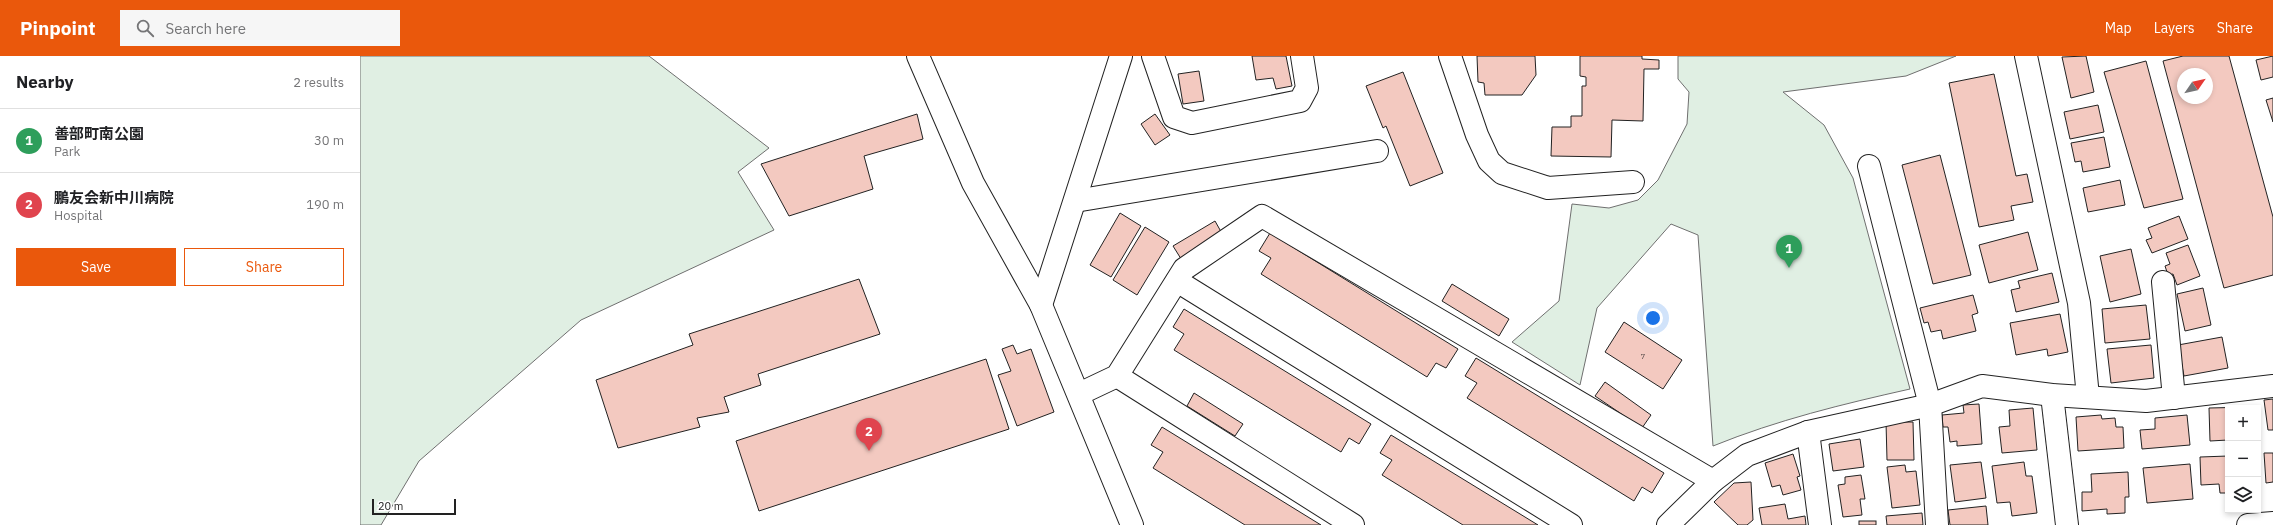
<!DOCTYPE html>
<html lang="en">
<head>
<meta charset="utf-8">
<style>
  :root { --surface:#fff; --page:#f6f6f6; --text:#202124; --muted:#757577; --line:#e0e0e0; --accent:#ea580c }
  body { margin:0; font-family:"IBM Plex Sans","Noto Sans JP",sans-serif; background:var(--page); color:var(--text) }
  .controls { position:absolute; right:12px; bottom:12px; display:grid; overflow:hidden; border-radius:0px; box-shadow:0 2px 6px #0003 }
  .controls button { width:36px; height:36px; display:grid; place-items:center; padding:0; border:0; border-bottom:1px solid var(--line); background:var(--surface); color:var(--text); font:20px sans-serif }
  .compass { position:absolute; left:1817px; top:12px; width:36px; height:36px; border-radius:50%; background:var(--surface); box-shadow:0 2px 6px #0003; rotate:56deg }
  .scale { position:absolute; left:12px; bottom:10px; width:84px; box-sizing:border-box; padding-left:4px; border:2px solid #222; border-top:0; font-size:11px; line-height:14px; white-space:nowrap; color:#222; -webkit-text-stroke:3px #fff; paint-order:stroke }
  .you { position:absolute; left:1293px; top:262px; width:14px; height:14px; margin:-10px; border:3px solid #fff; border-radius:50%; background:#1a73e8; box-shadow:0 0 0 6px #1a73e833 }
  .badge { display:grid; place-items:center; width:26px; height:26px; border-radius:50%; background:var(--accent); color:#fff; font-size:13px; font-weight:700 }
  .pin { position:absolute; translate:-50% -33px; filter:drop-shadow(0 1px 2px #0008) }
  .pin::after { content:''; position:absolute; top:21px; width:14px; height:12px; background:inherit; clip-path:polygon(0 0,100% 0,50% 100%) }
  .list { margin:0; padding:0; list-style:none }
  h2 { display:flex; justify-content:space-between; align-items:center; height:52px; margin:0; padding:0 16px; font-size:17px }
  h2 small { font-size:13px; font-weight:400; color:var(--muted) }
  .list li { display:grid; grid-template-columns:26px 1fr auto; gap:12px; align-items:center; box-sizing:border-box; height:64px; padding:0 16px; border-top:1px solid var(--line) }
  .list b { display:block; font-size:15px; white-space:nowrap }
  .list p { margin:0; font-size:13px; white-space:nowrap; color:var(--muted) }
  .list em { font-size:13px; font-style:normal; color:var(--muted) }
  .actions { display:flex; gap:8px; padding:12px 16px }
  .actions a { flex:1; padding:9px 0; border:1px solid var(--accent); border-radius:0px; text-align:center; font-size:14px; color:var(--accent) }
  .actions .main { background:var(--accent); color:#fff }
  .icon { flex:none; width:22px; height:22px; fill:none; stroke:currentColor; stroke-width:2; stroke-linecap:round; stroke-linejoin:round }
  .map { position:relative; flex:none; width:1913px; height:469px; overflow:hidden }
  header { display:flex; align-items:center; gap:24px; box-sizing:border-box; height:56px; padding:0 20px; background:var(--accent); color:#fff }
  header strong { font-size:19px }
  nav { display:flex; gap:22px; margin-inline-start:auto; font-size:14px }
  .search { width:280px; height:36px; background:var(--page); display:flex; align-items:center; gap:10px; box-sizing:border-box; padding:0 14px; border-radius:0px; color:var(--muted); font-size:15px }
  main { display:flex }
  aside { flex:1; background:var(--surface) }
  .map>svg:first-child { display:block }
</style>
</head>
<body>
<header>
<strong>Pinpoint</strong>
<div class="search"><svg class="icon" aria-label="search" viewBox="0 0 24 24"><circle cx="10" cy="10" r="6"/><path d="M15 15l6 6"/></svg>Search here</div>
<nav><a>Map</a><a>Layers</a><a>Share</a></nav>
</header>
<main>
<aside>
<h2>Nearby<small>2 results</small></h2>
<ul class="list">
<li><span class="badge" style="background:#2e9e5b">1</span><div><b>善部町南公園</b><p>Park</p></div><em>30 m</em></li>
<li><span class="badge" style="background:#e0444e">2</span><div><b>鵬友会新中川病院</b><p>Hospital</p></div><em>190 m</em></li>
</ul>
<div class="actions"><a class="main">Save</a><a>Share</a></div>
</aside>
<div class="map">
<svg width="1913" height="469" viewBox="0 0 1913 469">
  <rect width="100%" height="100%" fill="#fff"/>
  <g fill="#e0efe3" stroke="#6f6f6f">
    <polygon points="0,0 289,0 409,92 378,116 414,174 221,264 59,405 21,469 0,469"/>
    <path d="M1318,0H1596L1546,20L1423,36L1464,69L1493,122L1550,333C1483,348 1417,364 1353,390L1338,179L1311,168L1237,252L1220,329L1152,286L1199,245L1212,148L1249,152L1278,144L1298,124L1327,68L1329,36L1318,23Z"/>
  </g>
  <g fill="#f3c9c0" stroke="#222" fill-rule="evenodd">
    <polygon points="892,0 926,0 932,30 916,33 913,22 896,24"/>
    <polygon points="1117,0 1175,0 1176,19 1162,39 1125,39 1124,27 1118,26"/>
    <polygon points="1220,0 1282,0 1282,3 1299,4 1299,13 1284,13 1283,65 1252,64 1251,101 1191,100 1192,71 1211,71 1211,60 1222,60 1222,30 1226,30 1226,21 1220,20"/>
    <polygon points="1726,0 1734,36 1711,42 1702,1"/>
    <path d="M1823,0H1869L1913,161V219L1864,232L1803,5ZM1823,18H1847V42H1823Z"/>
    <polygon points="1913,0 1913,21 1901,24 1896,4"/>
    <polygon points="1786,5 1823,143 1784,152 1744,16"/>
    <polygon points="839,15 844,45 823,48 818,18"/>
    <polygon points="1043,16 1083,117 1050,130 1026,70 1023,72 1006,30"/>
    <polygon points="1634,18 1656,120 1667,118 1673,146 1651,150 1654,164 1619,171 1589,27"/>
    <polygon points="1913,42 1913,66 1906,44"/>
    <polygon points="1738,49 1744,76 1710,83 1704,56"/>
    <polygon points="557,58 563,83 504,100 513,133 429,160 401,108"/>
    <polygon points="795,58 810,79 795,89 781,68"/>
    <polygon points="1744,81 1750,111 1723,116 1721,105 1715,106 1711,87"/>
    <polygon points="1580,99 1611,219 1573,228 1542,109"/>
    <polygon points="1760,124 1765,149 1728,156 1723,132"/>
    <polygon points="760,157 781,170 751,221 730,209"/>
    <polygon points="1819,160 1828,183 1792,197 1786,184 1792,182 1788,172"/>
    <polygon points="855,165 864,181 823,206 813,190"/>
    <polygon points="785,171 809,186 777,239 753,224"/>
    <polygon points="1668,176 1678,214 1629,227 1619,189"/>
    <polygon points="910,177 1098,293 1086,312 1076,307 1067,321 901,218 911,202 899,195"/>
    <polygon points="1828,189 1840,220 1817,229 1813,218 1808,219 1805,210 1810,208 1806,197"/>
    <polygon points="1771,193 1781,238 1750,246 1740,200"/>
    <polygon points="1692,217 1699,246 1656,256 1651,234 1660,232 1658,225"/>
    <polygon points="499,223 520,278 398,318 401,329 364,341 369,356 337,362 340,371 258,392 236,324 333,289 329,278"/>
    <polygon points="1092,228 1149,263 1139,280 1082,245"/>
    <polygon points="1843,232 1851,269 1825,275 1817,238"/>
    <polygon points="1613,239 1618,257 1612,259 1616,275 1583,283 1581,274 1571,276 1568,266 1564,267 1560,252"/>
    <polygon points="1786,249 1790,283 1745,287 1742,253"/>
    <polygon points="824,253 1011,368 999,388 989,382 981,396 814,294 824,278 813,271"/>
    <polygon points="1700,258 1708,296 1688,300 1687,293 1656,299 1650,267"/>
    <polygon points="1264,266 1322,304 1303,333 1245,296"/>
    <polygon points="1862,281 1868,312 1824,320 1818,289"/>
    <polygon points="653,289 657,298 671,293 694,356 657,370 638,319 651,315 642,293"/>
    <polygon points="1791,289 1794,322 1751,327 1747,293"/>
    <polygon points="1116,302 1304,417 1292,437 1282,431 1274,445 1107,342 1117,327 1105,320"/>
    <polygon points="626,303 649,373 399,455 376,385"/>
    <polygon points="1245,326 1291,359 1282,372 1235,340"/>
    <polygon points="834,337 883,368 875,380 827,350"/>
    <polygon points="1913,343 1913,374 1908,374 1904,344"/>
    <polygon points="1619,348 1622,388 1597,390 1597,385 1590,386 1588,371 1583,371 1582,359 1604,357 1603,349"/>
    <polygon points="1892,351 1868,352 1868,384 1850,385 1849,352"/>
    <polygon points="1673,352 1677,394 1642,397 1639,371 1650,370 1649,354"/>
    <polygon points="1741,359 1742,363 1755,362 1756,371 1763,371 1764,392 1718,395 1716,361"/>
    <polygon points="1827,359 1830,389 1782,393 1780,374 1795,373 1795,362"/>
    <polygon points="1526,366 1553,366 1554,404 1527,404"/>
    <polygon points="802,371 961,469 885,469 793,412 803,396 791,389"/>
    <polygon points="1031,379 1178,469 1103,469 1022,419 1032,404 1020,397"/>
    <polygon points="1500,383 1504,411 1473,415 1469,388"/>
    <polygon points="1904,397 1913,397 1913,426 1906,427"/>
    <polygon points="1433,398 1440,420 1437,421 1441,434 1423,439 1420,429 1412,431 1405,407"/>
    <polygon points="1868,400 1868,437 1860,437 1859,428 1841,429 1840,401"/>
    <polygon points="1621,406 1626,442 1595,446 1590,409"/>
    <polygon points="1664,406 1666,420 1672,420 1677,457 1652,460 1650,446 1637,447 1632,410"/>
    <polygon points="1830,408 1833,443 1787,447 1783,412"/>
    <polygon points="1545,409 1546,416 1556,415 1560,449 1532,452 1527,411"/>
    <polygon points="1768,416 1769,441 1765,441 1765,457 1747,458 1747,453 1722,455 1722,436 1732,436 1731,418"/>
    <polygon points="1501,419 1505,443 1500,443 1502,459 1483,461 1478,429 1485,428 1485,421"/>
    <polygon points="1391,426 1393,464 1387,469 1378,469 1354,446 1374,427"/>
    <polygon points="1425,448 1428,463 1445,460 1446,469 1402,469 1399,452"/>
    <polygon points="1626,450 1628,469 1590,469 1588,454"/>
    <polygon points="1562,457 1563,469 1527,469 1526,460"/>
    <rect x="1499" y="465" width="17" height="4"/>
  </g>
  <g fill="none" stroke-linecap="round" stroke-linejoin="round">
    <g stroke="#222" stroke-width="24">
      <g id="minor">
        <polyline points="558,0 613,127 681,249 772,469"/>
        <polyline points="793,0 814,61 832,67 940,45 947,32 942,0"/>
        <polyline points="1090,0 1117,79 1129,105 1142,117 1188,132 1273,126"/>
        <polyline points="1666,0 1719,247 1728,341"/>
        <polyline points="1509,110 1570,349 1577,469"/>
        <polyline points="715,145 1017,95"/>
        <polyline points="817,225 1211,469"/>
        <polyline points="1803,226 1814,342"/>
        <polyline points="681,249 761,0"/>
        <polyline points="757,320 993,469"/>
        <polyline points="719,338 757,320 824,213 902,160 1353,425"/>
        <polyline points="1692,339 1707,469"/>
        <polyline points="1448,376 1460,469"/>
        <polyline points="1308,469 1353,425 1387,399 1448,376 1570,349 1622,330 1692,339 1786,345 1913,330"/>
        <polyline points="1888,469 1913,467"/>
      </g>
    </g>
    <use href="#minor" stroke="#fff" stroke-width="22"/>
  </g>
  <g text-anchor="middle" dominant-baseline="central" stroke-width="3" stroke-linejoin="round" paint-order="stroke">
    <g font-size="8" fill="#564c4a">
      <text x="1283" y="300">7</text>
    </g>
  </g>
</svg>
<div class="controls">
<button>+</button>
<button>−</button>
<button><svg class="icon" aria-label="layers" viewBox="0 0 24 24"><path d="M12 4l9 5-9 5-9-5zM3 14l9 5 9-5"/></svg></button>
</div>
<svg class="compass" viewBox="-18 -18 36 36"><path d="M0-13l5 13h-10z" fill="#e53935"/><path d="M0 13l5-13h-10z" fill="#757577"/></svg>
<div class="scale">20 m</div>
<div class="you"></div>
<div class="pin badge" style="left:1429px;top:212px;background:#2e9e5b">1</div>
<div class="pin badge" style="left:509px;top:395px;background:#e0444e">2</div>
</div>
</main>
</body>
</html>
